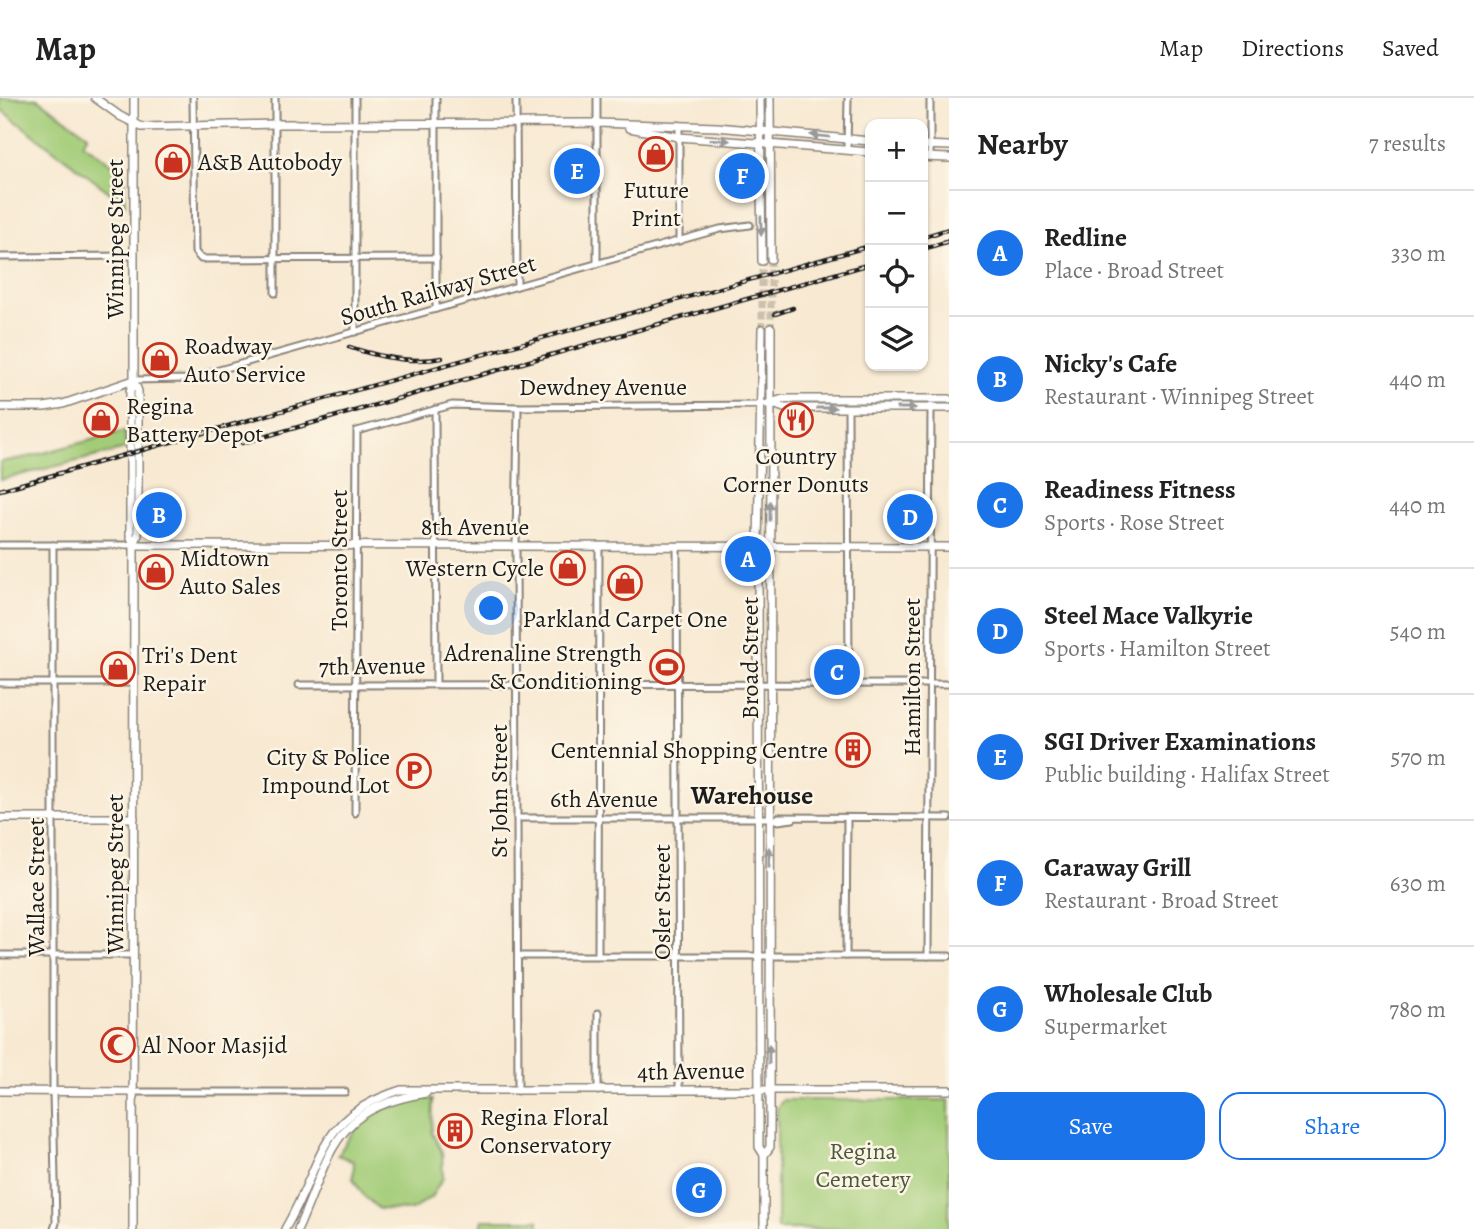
<!DOCTYPE html>
<html lang="en">
<head>
<meta charset="utf-8">
<style>
  :root { --surface:#fff; --page:#f2f2f2; --text:#222; --muted:#767676; --line:#e0e0e0; --accent:#1a73e8 }
  body { margin:0; font-family:Alegreya,serif; background:var(--page); color:var(--text) }
  .controls { position:absolute; right:21px; top:21px; display:grid; overflow:hidden; border-radius:14px; box-shadow:0 2px 5px #0004 }
  .controls button { width:63px; height:63px; display:grid; place-items:center; padding:0; border:0; border-bottom:2px solid var(--line); background:var(--surface); color:var(--text); font:35px sans-serif }
  .you { position:absolute; left:492px; top:511px; width:24px; height:24px; margin:-18px; border:5px solid #fff; border-radius:50%; background:#1a73e8; box-shadow:0 0 0 10px #1a73e833 }
  .badge { display:grid; place-items:center; width:46px; height:46px; border-radius:50%; background:var(--accent); color:#fff; font-size:23px; font-weight:700 }
  .pin { position:absolute; translate:-50% -50%; border:4px solid #fff; box-shadow:0 2px 7px #0006 }
  .list { margin:0; padding:0; list-style:none }
  h2 { display:flex; justify-content:space-between; align-items:center; height:91px; margin:0; padding:0 28px; font-size:30px }
  h2 small { font-size:23px; font-weight:400; color:var(--muted) }
  .list li { display:grid; grid-template-columns:46px 1fr auto; gap:21px; align-items:center; box-sizing:border-box; height:126px; padding:0 28px; border-top:2px solid var(--line) }
  .list b { display:block; font-size:26px; white-space:nowrap }
  .list p { margin:0; font-size:23px; white-space:nowrap; color:var(--muted) }
  .list em { font-size:23px; font-style:normal; color:var(--muted) }
  .actions { display:flex; gap:14px; padding:21px 28px }
  .actions a { flex:1; padding:16px 0; border:2px solid var(--accent); border-radius:21px; text-align:center; font-size:24px; color:var(--accent) }
  .actions .main { background:var(--accent); color:#fff }
  .icon { flex:none; width:38px; height:38px; fill:none; stroke:currentColor; stroke-width:2; stroke-linecap:round; stroke-linejoin:round }
  .map { position:relative; flex:none; width:949px; height:1131px; overflow:hidden }
  header { display:flex; align-items:center; gap:42px; box-sizing:border-box; height:98px; padding:0 35px; background:var(--surface); border-bottom:2px solid var(--line) }
  header strong { font-size:33px }
  nav { display:flex; gap:38px; margin-inline-start:auto; font-size:24px }
  main { display:flex }
  aside { flex:1; background:var(--surface) }
  .map>svg:first-child { display:block }
</style>
</head>
<body>
<header>
<strong>Map</strong>
<nav><a>Map</a><a>Directions</a><a>Saved</a></nav>
</header>
<main>
<div class="map">
<svg width="949" height="1131" viewBox="0 0 949 1131">
  <rect width="100%" height="100%" fill="#fcf5e5"/>
  <filter id="ink" filterUnits="userSpaceOnUse"><feTurbulence type="fractalNoise" baseFrequency=".0143" numOctaves="2"/><feDisplacementMap in="SourceGraphic" scale="14" xChannelSelector="R" yChannelSelector="G"/><feConvolveMatrix kernelMatrix="1 2 1 2 8 2 1 2 1" color-interpolation-filters="sRGB"/></filter>
  <filter id="wash" filterUnits="userSpaceOnUse"><feTurbulence type="fractalNoise" baseFrequency=".00686" numOctaves="4" result="noise"/><feDisplacementMap in="SourceGraphic" scale="28" xChannelSelector="R" yChannelSelector="G"/><feGaussianBlur stdDeviation="1.57" result="paint"/><feColorMatrix in="noise" values="0 0 0 0 0 0 0 0 0 0 0 0 0 0 0 0 0 1.4 0 .05"/><feComposite in="paint" operator="in"/></filter>
  <g filter="url(#wash)">
    <rect width="100%" height="100%" fill="#f8e9d2"/>
    <g fill="#a2cc77" stroke="#5f744a" stroke-width="2">
      <polygon points="0,0 37,0 88,37 83,45 125,76 125,106 0,11"/>
      <polygon points="125,333 126,351 0,382 0,364 28,359"/>
      <path d="M414,1001H433L432,1035L442,1054L443,1080L431,1099L412,1112L379,1111L364,1098L353,1081L354,1064L338,1057C360,1020 372,1012 414,1001Z"/>
      <polygon points="783,1002 949,1002 949,1131 777,1131 777,1010"/>
      <rect x="482" y="1122" width="57" height="9"/>
    </g>
  </g>
  <g filter="url(#ink)">
    <g fill="none" stroke-linecap="round" stroke-linejoin="round">
      <g stroke="#ccc0ae" stroke-width="7" stroke-dasharray="7 3.5" stroke-linecap="butt">
        <polyline points="771,161 771,230"/>
        <polyline points="762,231 762,163"/>
      </g>
      <g stroke="#8a8277" stroke-width="9">
        <g id="street">
          <polyline points="193,0 195,154 201,161 437,160"/>
          <polyline points="516,0 517,188"/>
          <polyline points="597,0 597,166"/>
          <polyline points="930,0 930,60"/>
          <polyline points="847,52 848,0"/>
          <polyline points="679,143 679,27"/>
          <polyline points="0,159 134,158"/>
          <polyline points="275,195 275,0"/>
          <polyline points="436,211 436,0"/>
          <polyline points="355,234 355,0"/>
          <polyline points="134,282 187,281 720,131 750,127"/>
          <polyline points="848,310 849,586"/>
          <polyline points="435,311 436,585"/>
          <polyline points="0,447 134,447"/>
          <polyline points="53,447 53,994 56,1125 54,1131"/>
          <polyline points="677,448 679,992"/>
          <polyline points="0,585 134,585"/>
          <polyline points="299,587 949,586"/>
          <polyline points="355,715 357,333 452,307 518,309 760,307"/>
          <polyline points="517,720 769,720 778,723 793,721"/>
          <polyline points="775,721 779,719 949,720"/>
          <polyline points="0,857 134,857"/>
          <polyline points="598,857 599,448"/>
          <polyline points="518,858 949,858"/>
          <polyline points="846,858 847,720"/>
          <polyline points="928,858 931,308"/>
          <polyline points="518,993 516,448 518,309"/>
          <polyline points="598,993 598,915"/>
          <polyline points="133,994 345,994"/>
        </g>
      </g>
      <g stroke="#8a8277" stroke-width="10">
        <g id="secondary">
          <polyline points="95,0 120,18 142,29 276,26 597,25 717,29 870,43"/>
          <polyline points="760,0 762,163"/>
          <polyline points="770,0 771,161"/>
          <polyline points="629,30 679,39 870,54"/>
          <polyline points="923,47 949,48"/>
          <polyline points="923,59 949,60"/>
          <polyline points="762,231 758,448 759,1049 764,1057 764,1131"/>
          <polyline points="771,305 784,310 949,310"/>
          <polyline points="767,306 783,301 949,301"/>
          <polyline points="0,309 44,309 63,306 134,282"/>
          <polyline points="134,447 949,449"/>
          <polyline points="134,447 138,437 138,293 134,283"/>
          <polyline points="0,720 134,720"/>
          <polyline points="0,993 133,994"/>
          <polyline points="764,1057 770,1049 771,230"/>
          <polyline points="133,1131 134,447 130,437 130,293 134,282 134,0"/>
          <path d="M285,1131C324,1065 315,1019 401,992H949"/>
          <path d="M298,1131C332,1054 331,1011 426,995"/>
        </g>
      </g>
      <use href="#street" stroke="#fff" stroke-width="5"/>
      <use href="#secondary" stroke="#fff" stroke-width="7"/>
      <g stroke="#1c1c1c" stroke-width="4.5">
        <g id="rail">
          <polyline points="923,139 949,131"/>
          <polyline points="923,151 949,143"/>
          <polyline points="775,216 793,210"/>
          <path d="M349,249C379,259 411,266 442,260"/>
          <polyline points="242,345 870,166"/>
          <polyline points="0,392 870,148"/>
        </g>
      </g>
      <use href="#rail" stroke="#fcf5e5" stroke-width="2" stroke-dasharray="5" stroke-linecap="butt"/>
    </g>
    <defs><path id="oneway-solid" d="M-6-.8H1V-3.2L6.5 0L1 3.2V.8H-6Z" transform="scale(1.75)"/></defs>
    <g fill="#999">
      <use href="#oneway-solid" transform="translate(820 38) rotate(-174)"/>
      <use href="#oneway-solid" transform="translate(720 42) rotate(4)"/>
      <use href="#oneway-solid" transform="translate(761 128) rotate(89)"/>
      <use href="#oneway-solid" transform="translate(826 310)"/>
      <use href="#oneway-solid" transform="translate(906 310)"/>
      <use href="#oneway-solid" transform="translate(770 413) rotate(-90)"/>
      <use href="#oneway-solid" transform="translate(769 759) rotate(-90)"/>
      <use href="#oneway-solid" transform="translate(769 956) rotate(-90)"/>
    </g>
  </g>
  <defs>
    <g id="shop-ring" transform="scale(1.75)"><circle r="9.5" fill="#fcf5e5" stroke="#c8321e" stroke-width="1.5"/><path d="M-5-2.5h2.3a2.7 3.5 0 0 1 5.4 0H5L5.5 6h-11ZM-1.5-2.5h3a1.5 2.3 0 0 0-3 0Z" fill="#c8321e"/></g>
    <g id="restaurant-ring" transform="scale(1.75)"><circle r="9.5" fill="#fcf5e5" stroke="#c8321e" stroke-width="1.5"/><path d="M-5-6h1v4h1v-4h1v4h1v-4h1v5L-1.5 .5V6h-2V.5L-5-1ZM5-6V6H3V1.5H1.5Q1.5-4 5-6Z" fill="#c8321e"/></g>
    <g id="stadium-ring" transform="scale(1.75)"><circle r="9.5" fill="#fcf5e5" stroke="#c8321e" stroke-width="1.5"/><path d="M0-5a6.5 5 0 1 0 0 10a6.5 5 0 1 0 0-10ZM-3.5-1.8h7v3.6h-7Z" fill="#c8321e"/></g>
    <g id="building-ring" transform="scale(1.75)"><circle r="9.5" fill="#fcf5e5" stroke="#c8321e" stroke-width="1.5"/><path d="M-4-6H4V6H1V3H-1V6H-4ZM-2.5-4.3h1.7v1.8h-1.7ZM.8-4.3h1.7v1.8H.8ZM-2.5-1h1.7V.8h-1.7ZM.8-1h1.7V.8H.8Z" fill="#c8321e"/></g>
    <g id="parking-ring" transform="scale(1.75)"><circle r="9.5" fill="#fcf5e5" stroke="#c8321e" stroke-width="1.5"/><path d="M-3.5-5.5H1a3.5 3.5 0 0 1 0 7H-1V5.5H-3.5ZM-1-3.4V-.6H.8a1.4 1.4 0 0 0 0-2.8Z" fill="#c8321e"/></g>
    <g id="mosque-ring" transform="scale(1.75)"><circle r="9.5" fill="#fcf5e5" stroke="#c8321e" stroke-width="1.5"/><path d="M3.5-4.9A6 6 0 1 0 3.5 4.9A5 5 0 1 1 3.5-4.9Z" fill="#c8321e"/></g>
  </defs>
  <g fill-rule="evenodd">
    <use href="#shop-ring" x="656" y="56"/>
    <use href="#shop-ring" x="173" y="64"/>
    <use href="#shop-ring" x="160" y="262"/>
    <use href="#shop-ring" x="101" y="322"/>
    <use href="#restaurant-ring" x="796" y="322"/>
    <use href="#shop-ring" x="568" y="470"/>
    <use href="#shop-ring" x="156" y="474"/>
    <use href="#shop-ring" x="625" y="485"/>
    <use href="#stadium-ring" x="667" y="569"/>
    <use href="#shop-ring" x="118" y="571"/>
    <use href="#building-ring" x="853" y="652"/>
    <use href="#parking-ring" x="414" y="673"/>
    <use href="#mosque-ring" x="118" y="947"/>
    <use href="#building-ring" x="455" y="1033"/>
  </g>
  <g text-anchor="middle" dominant-baseline="central" stroke-width="5" stroke-linejoin="round" paint-order="stroke">
    <g font-size="24" fill="#1c1c1c" stroke="#fcf5e5" text-anchor="start">
      <text x="198" y="64">A&amp;B Autobody</text>
      <text x="656" y="92" text-anchor="middle">Future<tspan x="656" dy="28">Print</tspan></text>
      <text x="184" y="248">Roadway<tspan x="184" dy="28">Auto Service</tspan></text>
      <text x="126" y="308">Regina<tspan x="126" dy="28">Battery Depot</tspan></text>
      <text x="796" y="358" text-anchor="middle">Country<tspan x="796" dy="28">Corner Donuts</tspan></text>
      <text x="180" y="460">Midtown<tspan x="180" dy="28">Auto Sales</tspan></text>
      <text x="544" y="470" text-anchor="end">Western Cycle</text>
      <text x="625" y="521" text-anchor="middle">Parkland Carpet One</text>
      <text x="642" y="555" text-anchor="end">Adrenaline Strength<tspan x="642" dy="28">&amp; Conditioning</tspan></text>
      <text x="142" y="557">Tri's Dent<tspan x="142" dy="28">Repair</tspan></text>
      <text x="828" y="652" text-anchor="end">Centennial Shopping Centre</text>
      <text x="390" y="659" text-anchor="end">City &amp; Police<tspan x="390" dy="28">Impound Lot</tspan></text>
      <text x="142" y="947">Al Noor Masjid</text>
      <text x="480" y="1019">Regina Floral<tspan x="480" dy="28">Conservatory</tspan></text>
    </g>
    <g font-size="24" fill="#1c1c1c" stroke="#fcf5e5">
      <text transform="translate(115 141) rotate(-90)">Winnipeg Street</text>
      <text transform="translate(438 192) rotate(-16)">South Railway Street</text>
      <text x="603" y="289">Dewdney Avenue</text>
      <text x="475" y="429">8th Avenue</text>
      <text transform="translate(339 462) rotate(-90)">Toronto Street</text>
      <text transform="translate(750 560) rotate(-90)">Broad Street</text>
      <text transform="translate(372 568) rotate(-1)">7th Avenue</text>
      <text transform="translate(912 579) rotate(-90)">Hamilton Street</text>
      <text transform="translate(499 693) rotate(-90)">St John Street</text>
      <text x="604" y="701">6th Avenue</text>
      <text transform="translate(115 776) rotate(-90)">Winnipeg Street</text>
      <text transform="translate(36 789) rotate(-90)">Wallace Street</text>
      <text transform="translate(662 804) rotate(-90)">Osler Street</text>
      <text transform="translate(691 973) rotate(-1)">4th Avenue</text>
    </g>
    <g font-size="24" fill="#4b5a3c" stroke="#fcf5e5">
      <text x="863" y="1053">Regina<tspan x="863" dy="28">Cemetery</tspan></text>
    </g>
    <g font-size="26" font-weight="bold" fill="#1c1c1c" stroke="#fcf5e5">
      <text x="752" y="697">Warehouse</text>
    </g>
  </g>
</svg>
<div class="controls">
<button>+</button>
<button>−</button>
<button><svg class="icon" aria-label="locate" viewBox="0 0 24 24"><circle cx="12" cy="12" r="6"/><path d="M12 2v4M12 18v4M2 12h4M18 12h4"/></svg></button>
<button><svg class="icon" aria-label="layers" viewBox="0 0 24 24"><path d="M12 4l9 5-9 5-9-5zM3 14l9 5 9-5"/></svg></button>
</div>
<div class="you"></div>
<div class="pin badge" style="left:748px;top:461px">A</div>
<div class="pin badge" style="left:159px;top:417px">B</div>
<div class="pin badge" style="left:837px;top:574px">C</div>
<div class="pin badge" style="left:910px;top:419px">D</div>
<div class="pin badge" style="left:577px;top:73px">E</div>
<div class="pin badge" style="left:742px;top:78px">F</div>
<div class="pin badge" style="left:699px;top:1092px">G</div>
</div>
<aside>
<h2>Nearby<small>7 results</small></h2>
<ul class="list">
<li><span class="badge">A</span><div><b>Redline</b><p>Place · Broad Street</p></div><em>330 m</em></li>
<li><span class="badge">B</span><div><b>Nicky's Cafe</b><p>Restaurant · Winnipeg Street</p></div><em>440 m</em></li>
<li><span class="badge">C</span><div><b>Readiness Fitness</b><p>Sports · Rose Street</p></div><em>440 m</em></li>
<li><span class="badge">D</span><div><b>Steel Mace Valkyrie</b><p>Sports · Hamilton Street</p></div><em>540 m</em></li>
<li><span class="badge">E</span><div><b>SGI Driver Examinations</b><p>Public building · Halifax Street</p></div><em>570 m</em></li>
<li><span class="badge">F</span><div><b>Caraway Grill</b><p>Restaurant · Broad Street</p></div><em>630 m</em></li>
<li><span class="badge">G</span><div><b>Wholesale Club</b><p>Supermarket</p></div><em>780 m</em></li>
</ul>
<div class="actions"><a class="main">Save</a><a>Share</a></div>
</aside>
</main>
</body>
</html>
